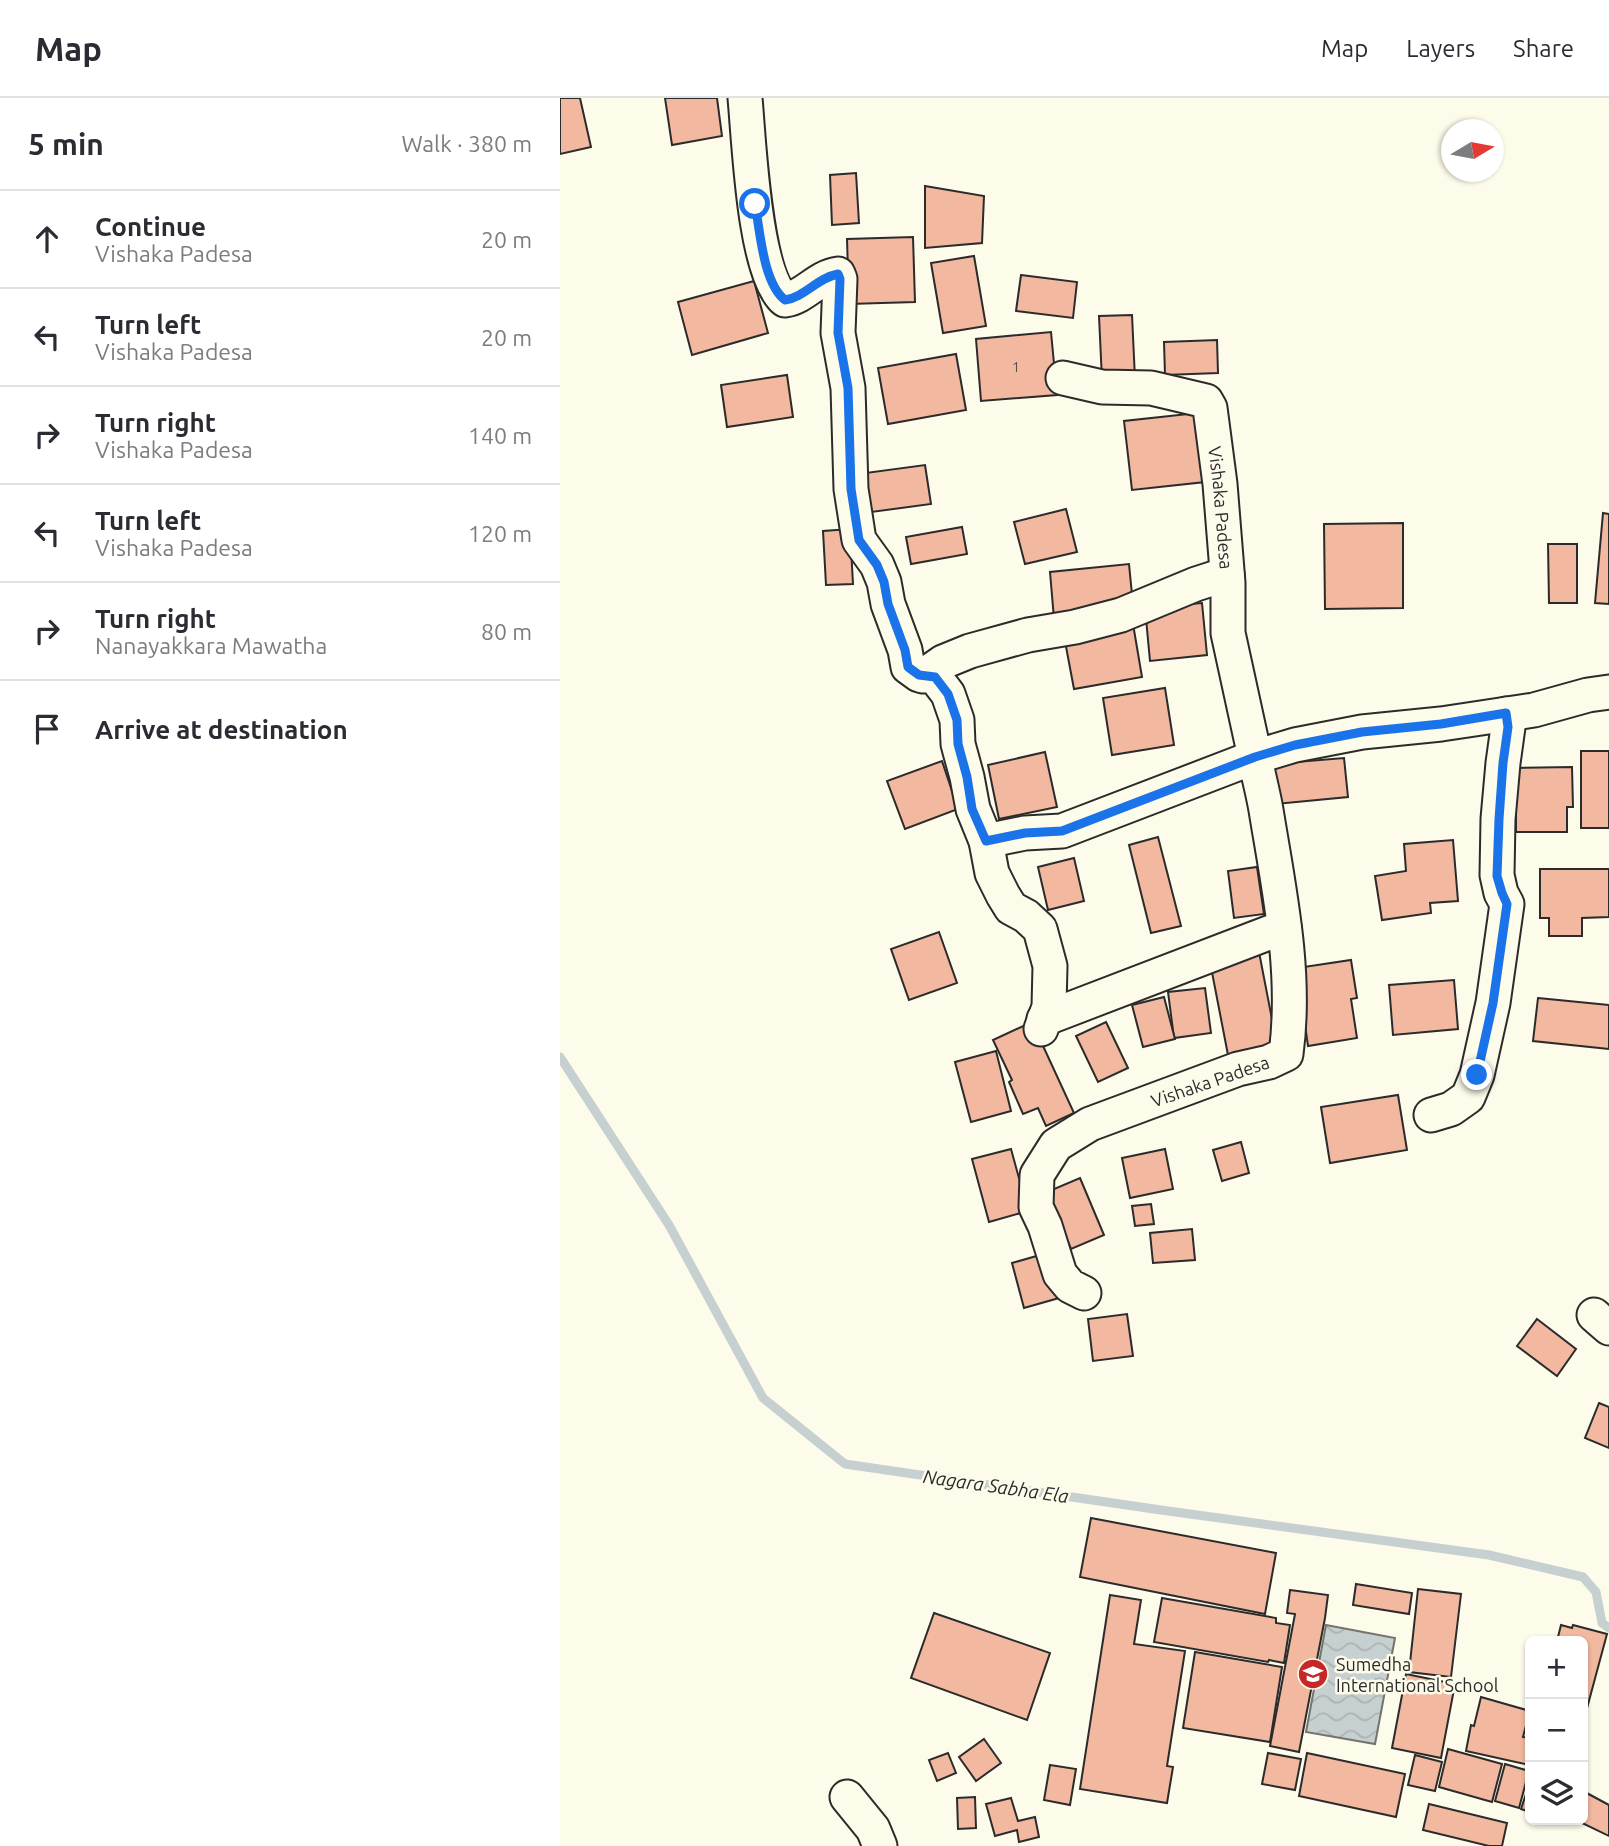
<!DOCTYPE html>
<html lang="en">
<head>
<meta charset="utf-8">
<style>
  :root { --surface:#fff; --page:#f2f2f3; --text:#2b2b33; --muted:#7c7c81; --line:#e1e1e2 }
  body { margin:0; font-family:Ubuntu,sans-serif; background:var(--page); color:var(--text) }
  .controls { position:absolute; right:21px; bottom:21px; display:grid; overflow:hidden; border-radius:10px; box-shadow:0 2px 5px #0004 }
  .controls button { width:63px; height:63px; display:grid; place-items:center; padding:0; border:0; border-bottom:2px solid var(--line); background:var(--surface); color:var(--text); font:35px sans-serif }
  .compass { position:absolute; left:881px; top:21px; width:63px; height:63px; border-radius:50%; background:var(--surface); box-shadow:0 2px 5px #0004; rotate:80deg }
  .stop { position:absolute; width:21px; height:21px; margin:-16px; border:5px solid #1a73e8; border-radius:50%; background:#fff }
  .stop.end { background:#1a73e8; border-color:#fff; box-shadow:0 2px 7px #0008 }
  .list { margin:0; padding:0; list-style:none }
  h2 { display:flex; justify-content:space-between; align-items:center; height:91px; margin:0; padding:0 28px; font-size:30px }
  h2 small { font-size:23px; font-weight:400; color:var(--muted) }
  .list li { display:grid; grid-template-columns:46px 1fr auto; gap:21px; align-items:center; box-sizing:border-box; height:98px; padding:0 28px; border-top:2px solid var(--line) }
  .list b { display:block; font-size:26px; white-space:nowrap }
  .list p { margin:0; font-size:23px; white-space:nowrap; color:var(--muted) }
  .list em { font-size:23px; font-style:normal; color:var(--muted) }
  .icon { flex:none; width:38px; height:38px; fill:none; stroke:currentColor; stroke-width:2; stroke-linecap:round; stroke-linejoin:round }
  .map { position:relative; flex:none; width:1049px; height:1748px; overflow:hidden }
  header { display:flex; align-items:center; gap:42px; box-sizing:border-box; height:98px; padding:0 35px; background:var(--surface); border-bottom:2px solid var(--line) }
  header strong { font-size:33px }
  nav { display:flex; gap:38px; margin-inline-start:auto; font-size:24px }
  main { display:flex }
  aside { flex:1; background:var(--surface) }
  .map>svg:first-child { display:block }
</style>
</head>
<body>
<header>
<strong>Map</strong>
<nav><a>Map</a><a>Layers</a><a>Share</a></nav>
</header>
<main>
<aside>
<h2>5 min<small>Walk · 380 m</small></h2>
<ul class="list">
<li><svg class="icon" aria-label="ahead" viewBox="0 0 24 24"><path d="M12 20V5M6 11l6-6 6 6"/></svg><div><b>Continue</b><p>Vishaka Padesa</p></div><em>20 m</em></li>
<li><svg class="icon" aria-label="left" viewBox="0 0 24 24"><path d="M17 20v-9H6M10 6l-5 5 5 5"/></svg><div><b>Turn left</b><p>Vishaka Padesa</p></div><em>20 m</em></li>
<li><svg class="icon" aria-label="right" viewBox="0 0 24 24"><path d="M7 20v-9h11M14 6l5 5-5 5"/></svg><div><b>Turn right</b><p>Vishaka Padesa</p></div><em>140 m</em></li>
<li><svg class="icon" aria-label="left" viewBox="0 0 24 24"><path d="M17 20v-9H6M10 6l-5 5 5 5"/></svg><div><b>Turn left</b><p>Vishaka Padesa</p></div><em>120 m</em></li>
<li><svg class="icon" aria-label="right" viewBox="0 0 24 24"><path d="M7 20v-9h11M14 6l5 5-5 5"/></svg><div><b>Turn right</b><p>Nanayakkara Mawatha</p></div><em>80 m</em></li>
<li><svg class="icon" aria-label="arrive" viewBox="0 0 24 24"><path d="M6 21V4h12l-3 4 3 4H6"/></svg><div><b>Arrive at destination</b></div></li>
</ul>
</aside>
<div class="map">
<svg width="1049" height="1748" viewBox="0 0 1049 1748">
  <defs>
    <pattern id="water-waves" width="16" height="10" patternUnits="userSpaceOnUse" patternTransform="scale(1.75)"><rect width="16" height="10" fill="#c7d0d0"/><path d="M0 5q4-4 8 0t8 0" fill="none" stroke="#abb3b3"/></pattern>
  </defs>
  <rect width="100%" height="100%" fill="#fdfbea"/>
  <polygon fill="url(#water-waves)" stroke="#74746e" stroke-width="2" points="766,1527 835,1540 815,1646 746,1634"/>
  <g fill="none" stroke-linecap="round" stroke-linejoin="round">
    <polyline stroke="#c7d0d0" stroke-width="9" points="0,959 109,1127 203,1300 285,1366 601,1412 929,1457 1023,1479 1036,1494 1042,1525 1049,1530"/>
  </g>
  <g fill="#f2b8a0" stroke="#2b2b2b" stroke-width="2">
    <polygon points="0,0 20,0 31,49 0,56"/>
    <polygon points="105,0 157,0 162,38 112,47"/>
    <polygon points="296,75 299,125 272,127 270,77"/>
    <polygon points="365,88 424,98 422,145 365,150"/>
    <polygon points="353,139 355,204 289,206 287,141"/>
    <polygon points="414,158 426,228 383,235 371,165"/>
    <polygon points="461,177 517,184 513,220 456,213"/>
    <polygon points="194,183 208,235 132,257 118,204"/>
    <polygon points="572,217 575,281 542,282 539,218"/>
    <polygon points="491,234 497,297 421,303 416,241"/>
    <polygon points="657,242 658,275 605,277 604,244"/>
    <polygon points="396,256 406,312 328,326 318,270"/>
    <polygon points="227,277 233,319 167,329 161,287"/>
    <polygon points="637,315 645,384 572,392 564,323"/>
    <polygon points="365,367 371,406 304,415 298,376"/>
    <polygon points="506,411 517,454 465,466 454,424"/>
    <polygon points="1043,415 1049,416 1049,506 1035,505"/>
    <polygon points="843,425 843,510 765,511 764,426"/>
    <polygon points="402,429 407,456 351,466 346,439"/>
    <polygon points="290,431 293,486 266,487 263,433"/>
    <polygon points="988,446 1017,446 1017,505 989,505"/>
    <polygon points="569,466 573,507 494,521 490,474"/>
    <polygon points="642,505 647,557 590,563 585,510"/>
    <polygon points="573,526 582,579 514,591 504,538"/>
    <polygon points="605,590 614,647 552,657 543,600"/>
    <rect x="1021" y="653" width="28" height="77"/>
    <polygon points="485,654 497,709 439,721 428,667"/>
    <polygon points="784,660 788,699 716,706 712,666"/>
    <polygon points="382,663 398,711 345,731 327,683"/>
    <polygon points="1012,669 1013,709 1007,709 1007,734 956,734 956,670"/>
    <polygon points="598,739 621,828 591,835 569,747"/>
    <polygon points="893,742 898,803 870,805 871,815 822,822 815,778 846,773 844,746"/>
    <polygon points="514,760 524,803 488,812 478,769"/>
    <polygon points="697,769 704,816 674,820 668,773"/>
    <polygon points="980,771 1049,771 1049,819 1022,820 1022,838 989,838 989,820 980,820"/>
    <polygon points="379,834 397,885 349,902 331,851"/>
    <polygon points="699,854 717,947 668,957 650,864"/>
    <polygon points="791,862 797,900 791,901 797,940 748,948 737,870"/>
    <polygon points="894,882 898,931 833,937 829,887"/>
    <polygon points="645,890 651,935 614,940 608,894"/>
    <polygon points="604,899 615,941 583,949 572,907"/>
    <polygon points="978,900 1049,907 1049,951 973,943"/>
    <polygon points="472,924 514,1015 486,1028 478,1010 463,1016 449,984 452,982 433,942"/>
    <polygon points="546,924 568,970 538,984 516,938"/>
    <polygon points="436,953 451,1013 411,1024 395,964"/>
    <polygon points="838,997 847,1052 770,1065 761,1009"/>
    <polygon points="681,1044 689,1075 662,1083 653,1052"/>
    <polygon points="451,1051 468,1113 429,1124 412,1061"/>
    <polygon points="605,1051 613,1091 570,1100 562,1060"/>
    <polygon points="520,1080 544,1137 511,1151 487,1094"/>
    <polygon points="591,1106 594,1126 575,1128 572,1108"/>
    <polygon points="632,1131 635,1162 593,1165 590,1135"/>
    <polygon points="487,1155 499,1200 464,1210 452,1165"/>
    <polygon points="567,1216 573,1258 533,1263 528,1221"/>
    <polygon points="977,1221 1016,1251 997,1278 957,1248"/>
    <polygon points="1039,1305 1049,1309 1049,1350 1025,1340"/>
    <polygon points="531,1420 716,1455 705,1516 520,1479"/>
    <polygon points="796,1486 852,1495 849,1516 793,1507"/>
    <polygon points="858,1491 901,1496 891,1579 849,1574"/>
    <polygon points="730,1492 768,1497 765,1520 739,1654 710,1648 735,1516 727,1515"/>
    <polygon points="550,1497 581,1502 574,1546 625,1553 607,1668 613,1669 607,1705 520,1691"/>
    <polygon points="602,1500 716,1520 716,1525 730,1527 724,1565 709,1562 708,1564 594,1544"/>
    <polygon points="374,1515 490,1555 467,1622 351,1580"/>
    <polygon points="1001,1527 1012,1530 1013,1527 1047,1536 1023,1625 1023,1543 997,1543"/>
    <polygon points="635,1554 722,1569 710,1644 623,1630"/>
    <polygon points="846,1576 895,1586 881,1660 832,1650"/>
    <polygon points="921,1599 970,1613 963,1639 970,1640 969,1667 906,1653 911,1627 914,1628"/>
    <polygon points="424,1641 441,1665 416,1683 399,1659"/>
    <polygon points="888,1651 942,1666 932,1704 879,1689"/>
    <polygon points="388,1655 396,1675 377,1683 369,1662"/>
    <polygon points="708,1655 741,1661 735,1692 702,1686"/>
    <polygon points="747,1655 845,1676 836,1719 739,1698"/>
    <polygon points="855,1657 882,1664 875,1693 848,1687"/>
    <polygon points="945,1666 969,1673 959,1710 935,1703"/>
    <polygon points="490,1667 516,1671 510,1707 484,1702"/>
    <polygon points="970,1684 970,1714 961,1711"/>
    <polygon points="1023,1693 1049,1707 1049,1738 1016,1722 1023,1722"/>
    <polygon points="415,1699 416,1730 398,1731 397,1700"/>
    <polygon points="451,1700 458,1723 475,1719 479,1739 459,1744 457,1732 435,1738 426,1706"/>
    <polygon points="869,1706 947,1725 942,1748 929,1748 863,1732"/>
  </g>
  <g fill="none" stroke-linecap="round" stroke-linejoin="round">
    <g stroke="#2b2b2b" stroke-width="37">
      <g id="minor">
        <path d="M185,0C189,42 194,177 225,202C245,199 257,179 278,176L280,181L278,235L288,290L291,391L299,442L317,467L324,484L328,506L345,552L348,569L359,577L375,579L388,596L397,622L398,646L407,679L413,711L426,743L432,775L443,797L451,810L466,818L480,831L490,868L489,909L481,931"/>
        <path id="s1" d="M503,280L542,289L591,290L646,303L650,310L660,386L668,485V535L695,659L735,647L802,634L881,626L974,612L1028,597L1049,594"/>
        <polyline points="363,578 383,564 410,553 468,537 515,529 561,517 636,486 667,476"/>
        <path d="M426,743L465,735L502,733L695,659C698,677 703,694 706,712C719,792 737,874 726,956L709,964L678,971L530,1026L496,1047L477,1077L476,1109L485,1128L500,1176L510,1188L524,1195"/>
        <polyline points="484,921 724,829"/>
        <polyline points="871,1017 891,1011 908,999 917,977 933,905 947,806 941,795 937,777 938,721 943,665 948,629 946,616"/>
        <polyline points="1034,1217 1049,1230"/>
        <polyline points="287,1699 313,1731 320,1748"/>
      </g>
    </g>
    <use href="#minor" stroke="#fdfbea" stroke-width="33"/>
  </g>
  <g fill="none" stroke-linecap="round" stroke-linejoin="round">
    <path stroke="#1a73e8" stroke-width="9" d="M195,106C200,132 203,185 225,202C245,199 257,180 278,176L280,181L278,235L288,290L291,391L299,442L317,467L324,484L328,506L345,552L348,569L359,577L375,579L388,596L397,622L398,646L407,679L412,711L426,743L465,735L502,733L695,659L735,647L802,634L881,626L946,615L948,629L943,665L939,721L937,778L942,795L947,806L933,905L917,977"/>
  </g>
  <defs>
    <g id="school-disc" transform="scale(1.575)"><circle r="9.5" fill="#c62828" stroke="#fdfbea"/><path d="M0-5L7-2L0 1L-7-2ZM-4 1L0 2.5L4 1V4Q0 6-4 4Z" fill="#fff"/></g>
  </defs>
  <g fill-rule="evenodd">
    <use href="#school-disc" x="753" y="1576"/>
  </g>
  <g text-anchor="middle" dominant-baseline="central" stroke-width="5" stroke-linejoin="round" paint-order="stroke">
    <g font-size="14" fill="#5d4e48">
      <text x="456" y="269">1</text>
    </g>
    <g font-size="18" fill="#2b2b2b" stroke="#fdfbea">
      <text stroke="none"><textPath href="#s1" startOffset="254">Vishaka Padesa</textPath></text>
      <text transform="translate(650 983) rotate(-19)">Vishaka Padesa</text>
    </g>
    <g font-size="18" fill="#2b2b2b" stroke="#fdfbea" text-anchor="start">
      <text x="776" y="1566">Sumedha<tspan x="776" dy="21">International School</tspan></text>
    </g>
    <g font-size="19" font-style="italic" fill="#2b2b2b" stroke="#fdfbea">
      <text transform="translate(436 1388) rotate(8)">Nagara Sabha Ela</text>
    </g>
  </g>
</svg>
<div class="controls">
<button>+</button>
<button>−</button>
<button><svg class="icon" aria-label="layers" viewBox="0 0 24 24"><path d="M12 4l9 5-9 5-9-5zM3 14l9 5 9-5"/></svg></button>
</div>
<svg class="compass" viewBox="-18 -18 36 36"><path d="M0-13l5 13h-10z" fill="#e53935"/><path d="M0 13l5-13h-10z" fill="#7c7c81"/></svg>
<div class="stop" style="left:195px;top:106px"></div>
<div class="stop end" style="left:917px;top:977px"></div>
</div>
</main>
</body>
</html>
